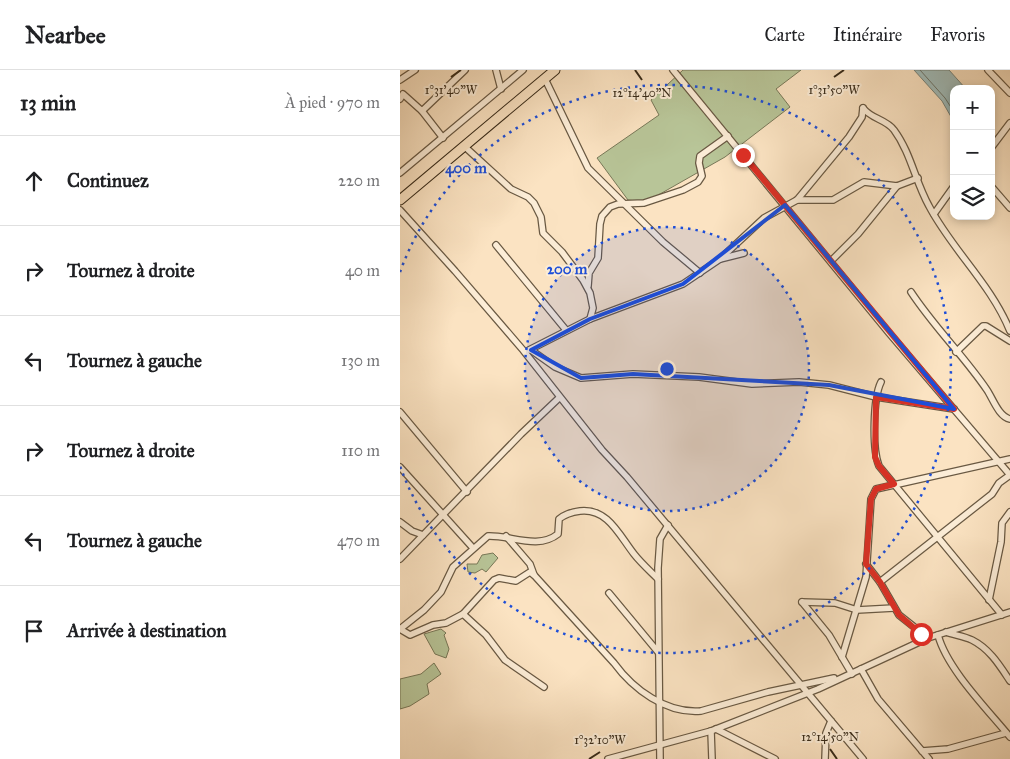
<!DOCTYPE html>
<html lang="fr">
<head>
<meta charset="utf-8">
<style>
  :root { --surface:#fff; --page:#f2f2f2; --text:#202124; --muted:#757577; --line:#e0e0e0 }
  body { margin:0; font-family:"IM FELL Great Primer",serif; background:var(--page); color:var(--text) }
  .controls { position:absolute; right:15px; top:15px; display:grid; overflow:hidden; border-radius:10px; box-shadow:0 2px 8px #0003 }
  .controls button { width:45px; height:45px; display:grid; place-items:center; padding:0; border:0; border-bottom:1px solid var(--line); background:var(--surface); color:var(--text); font:25px sans-serif }
  .stop { position:absolute; width:15px; height:15px; margin:-11px; border:4px solid #d93025; border-radius:50%; background:#fff }
  .stop.end { background:#d93025; border-color:#fff; box-shadow:0 1px 5px #0008 }
  .list { margin:0; padding:0; list-style:none }
  h2 { display:flex; justify-content:space-between; align-items:center; height:65px; margin:0; padding:0 20px; font-size:21px }
  h2 small { font-size:16px; font-weight:400; color:var(--muted) }
  .list li { display:grid; grid-template-columns:32px 1fr auto; gap:15px; align-items:center; box-sizing:border-box; height:90px; padding:0 20px; border-top:1px solid var(--line) }
  .list b { display:block; font-size:19px; white-space:nowrap }
  .list em { font-size:16px; font-style:normal; color:var(--muted) }
  .icon { flex:none; width:28px; height:28px; fill:none; stroke:currentColor; stroke-width:2; stroke-linecap:round; stroke-linejoin:round }
  .map { position:relative; flex:none; width:610px; height:689px; overflow:hidden }
  header { display:flex; align-items:center; gap:30px; box-sizing:border-box; height:70px; padding:0 25px; background:var(--surface); border-bottom:1px solid var(--line) }
  header strong { font-size:24px }
  nav { display:flex; gap:28px; margin-inline-start:auto; font-size:18px }
  main { display:flex }
  aside { flex:1; background:var(--surface) }
  .map>svg:first-child { display:block }
</style>
</head>
<body>
<header>
<strong>Nearbee</strong>
<nav><a>Carte</a><a>Itinéraire</a><a>Favoris</a></nav>
</header>
<main>
<aside>
<h2>13 min<small>À pied · 970 m</small></h2>
<ul class="list">
<li><svg class="icon" aria-label="ahead" viewBox="0 0 24 24"><path d="M12 20V5M6 11l6-6 6 6"/></svg><div><b>Continuez</b></div><em>220 m</em></li>
<li><svg class="icon" aria-label="right" viewBox="0 0 24 24"><path d="M7 20v-9h11M14 6l5 5-5 5"/></svg><div><b>Tournez à droite</b></div><em>40 m</em></li>
<li><svg class="icon" aria-label="left" viewBox="0 0 24 24"><path d="M17 20v-9H6M10 6l-5 5 5 5"/></svg><div><b>Tournez à gauche</b></div><em>130 m</em></li>
<li><svg class="icon" aria-label="right" viewBox="0 0 24 24"><path d="M7 20v-9h11M14 6l5 5-5 5"/></svg><div><b>Tournez à droite</b></div><em>110 m</em></li>
<li><svg class="icon" aria-label="left" viewBox="0 0 24 24"><path d="M17 20v-9H6M10 6l-5 5 5 5"/></svg><div><b>Tournez à gauche</b></div><em>470 m</em></li>
<li><svg class="icon" aria-label="arrive" viewBox="0 0 24 24"><path d="M6 21V4h12l-3 4 3 4H6"/></svg><div><b>Arrivée à destination</b></div></li>
</ul>
</aside>
<div class="map">
<svg width="610" height="689" viewBox="0 0 610 689">
  <rect width="100%" height="100%" fill="#fbe3c2"/>
  <filter id="stains"><feTurbulence type="fractalNoise" baseFrequency=".004" numOctaves="4"/><feColorMatrix values="0 0 0 0 .2 0 0 0 0 .09 0 0 0 0 .02 0 0 0 .5 -.17"/></filter>
  <radialGradient id="worn" r=".72"><stop offset=".6" stop-color="#630" stop-opacity="0"/><stop offset="1" stop-color="#630" stop-opacity=".3"/></radialGradient>
  <g fill="#b8c598" stroke="#787858">
    <polygon points="283,0 401,0 376,19 390,37 325,87 246,132 228,130 197,88 259,45 251,30"/>
    <polygon points="93,483 98,488 86,502 82,499 75,503 68,502 67,494 77,494 82,485"/>
    <polygon points="41,559 46,563 44,565 49,579 46,588 35,584 24,564"/>
    <polygon points="34,593 41,604 27,614 29,624 10,636 0,639 0,609 21,604"/>
  </g>
  <polygon fill="#a1bdbb" stroke="#77837a" points="514,0 549,0 566,19 554,19 554,52 542,31"/>
  <g fill="none" stroke-linecap="round" stroke-linejoin="round">
    <polyline stroke="#6c746a" stroke-width="1" points="520,0 545,28 554,42"/>
    <g stroke="#695943" stroke-width="8">
      <g id="minor">
        <polyline points="96,0 101,19"/>
        <polyline points="273,0 489,263 610,405"/>
        <polyline points="588,0 610,23"/>
        <polyline points="145,9 188,98 263,172 300,203"/>
        <polyline points="0,10 15,0"/>
        <polyline points="0,29 3,24 22,41 65,0"/>
        <path d="M463,38C471,49 486,49 494,60C511,83 515,111 529,136C552,180 591,214 610,261"/>
        <polyline points="22,41 43,68"/>
        <polyline points="64,76 111,119 128,127 134,133 141,147 143,163 162,182 183,210 190,223 193,238 190,249 129,280"/>
        <polyline points="591,78 610,53"/>
        <polyline points="0,103 123,0"/>
        <polyline points="591,116 610,138"/>
        <polyline points="397,130 433,130 464,112 497,116 518,108"/>
        <polyline points="0,140 55,201 123,280 202,380 227,407 463,689"/>
        <polyline points="534,144 554,116"/>
        <polyline points="96,175 166,260"/>
        <polyline points="320,189 344,183"/>
        <polyline points="431,191 458,164 497,116"/>
        <polyline points="188,216 189,203 198,188 200,154 202,146 210,137 218,134 244,133 283,120 298,112 302,106 299,93 300,86 328,66"/>
        <path d="M511,222C534,257 564,286 587,320C593,329 599,347 610,349"/>
        <polyline points="190,249 283,214 320,189 364,148 397,130 449,67 462,47 463,38"/>
        <polyline points="131,280 155,297 181,308 233,304 299,307 352,314 399,312 429,315 476,327 554,339"/>
        <polyline points="556,282 583,256 586,256 610,271"/>
        <path d="M481,312C473,328 472,379 479,396L602,545"/>
        <polyline points="0,342 67,422"/>
        <polyline points="0,397 73,478"/>
        <polyline points="0,452 12,461 23,465"/>
        <path d="M106,466L130,494L134,505L214,593C233,619 266,644 301,641L368,622L434,608"/>
        <polyline points="0,489 121,364 159,328"/>
        <polyline points="466,494 480,512 499,545 528,568"/>
        <polyline points="480,512 592,424 599,413 610,405"/>
        <polyline points="209,523 258,582"/>
        <polyline points="589,530 601,472 602,453 610,442"/>
        <polyline points="402,532 435,533 457,540 494,538"/>
        <polyline points="402,532 429,565 452,604"/>
        <polyline points="63,544 86,565 105,590 144,617"/>
        <path d="M0,559L24,540L41,522L53,497L88,466C110,465 138,480 158,464L159,449C165,444 172,442 180,441C208,438 219,465 234,484C241,493 250,501 258,509"/>
        <polyline points="0,559 10,565 33,555 46,553 63,544 94,510 99,508 116,511 130,502 134,505"/>
        <path d="M546,562C554,565 564,566 572,570C590,579 600,596 610,611"/>
        <path d="M538,565C547,599 588,640 610,667"/>
        <polyline points="442,587 466,507 471,429 476,419 610,389"/>
        <polyline points="461,599 478,629 529,689"/>
        <polyline points="316,659 375,689"/>
        <polyline points="311,661 312,689"/>
        <polyline points="522,681 548,679 606,663"/>
        <polyline points="208,689 311,661 418,619 528,568 610,542"/>
        <polyline points="260,689 258,498 260,469 268,455"/>
        <polyline points="425,689 426,663 431,651"/>
      </g>
    </g>
    <g stroke="#382b19" stroke-width="11">
      <polyline id="primary" points="0,130 155,0"/>
    </g>
    <use href="#minor" stroke="#fcedd7" stroke-width="5.5"/>
    <use href="#primary" stroke="#fbe3c2" stroke-width="9"/>
  </g>
  <g fill="none" stroke-linecap="round" stroke-linejoin="round">
    <polyline stroke="#d93025" stroke-width="6" points="343,85 554,339 476,327 475,387 479,396 494,414 476,419 471,429 466,494 480,512 499,545 521,564"/>
  </g>
  <path fill="none" stroke="#1d4ed8" stroke-width="4" stroke-linejoin="round" d="M385,135L554,339L429,315L233,304L181,308L131,280L190,249L283,214Z"/>
  <path fill="none" stroke="#382b19" stroke-width="2" d="M235,0L242,10M51,7L61,0M434,7L444,0M430,679L437,689M189,689L200,682"/>
  <circle cx="267" cy="299" r="142" fill="#1d4ed8" fill-opacity=".12"/>
  <g fill="none" stroke="#1d4ed8" stroke-width="2.5" stroke-dasharray="2.5 5">
    <circle cx="267" cy="299" r="142"/>
    <path d="M0 202A284 284 0 1 1 0 396"/>
  </g>
  <g font-size="12" text-anchor="middle" fill="#382b19" stroke="#fcedd7" stroke-width="4" stroke-linejoin="round" paint-order="stroke">
    <text x="51" y="24">1°31'40"W</text>
    <text x="434" y="24">1°31'50"W</text>
    <text x="242" y="27">12°14'40"N</text>
    <text x="430" y="671">12°14'50"N</text>
    <text x="200" y="674">1°32'10"W</text>
  </g>
  <circle cx="267" cy="299" r="8" fill="#1d4ed8" stroke="#fcedd7" stroke-width="2.5"/>
  <g font-size="15" text-anchor="middle" font-weight="bold" fill="#1d4ed8" stroke="#fcedd7" stroke-width="4" stroke-linejoin="round" paint-order="stroke">
    <text x="66" y="103">400 m</text>
    <text x="167" y="204">200 m</text>
  </g>
  <rect width="100%" height="100%" filter="url(#stains)"/>
  <rect width="100%" height="100%" fill="url(#worn)"/>
</svg>
<div class="controls">
<button>+</button>
<button>−</button>
<button><svg class="icon" aria-label="layers" viewBox="0 0 24 24"><path d="M12 4l9 5-9 5-9-5zM3 14l9 5 9-5"/></svg></button>
</div>
<div class="stop" style="left:521px;top:564px"></div>
<div class="stop end" style="left:343px;top:85px"></div>
</div>
</main>
</body>
</html>
